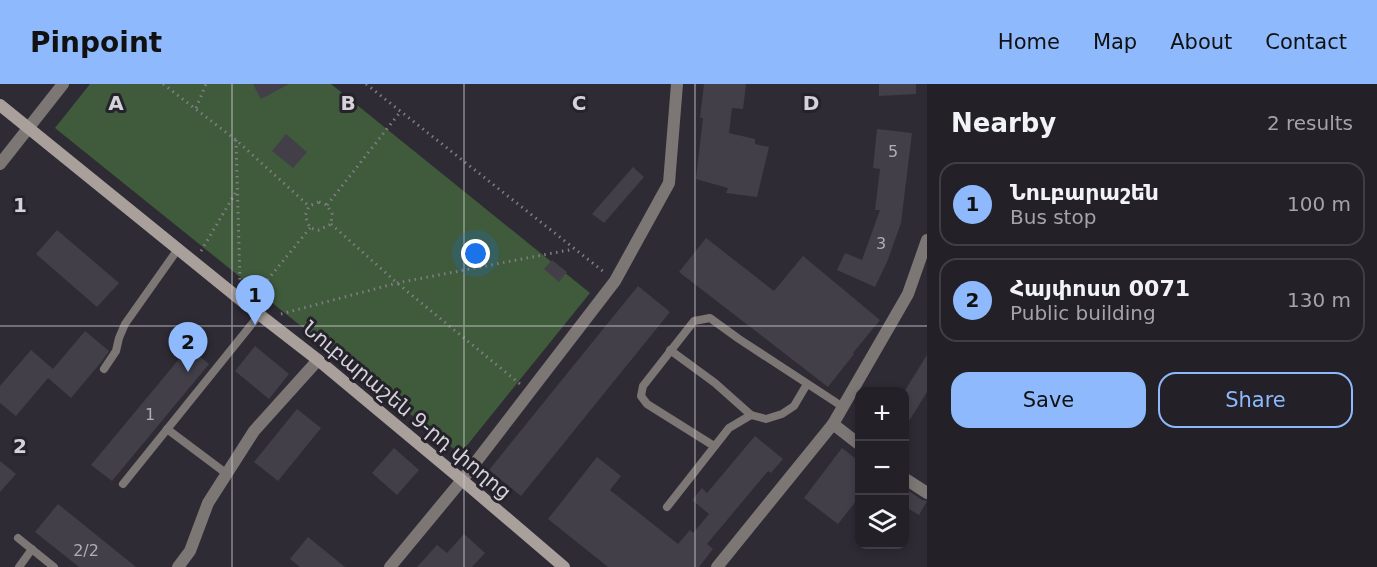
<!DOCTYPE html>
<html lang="en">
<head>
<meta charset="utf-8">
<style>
  :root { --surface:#232028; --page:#2f2d34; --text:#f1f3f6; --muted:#a3a3a8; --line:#403e45; --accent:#8eb9fd }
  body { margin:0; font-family:"DejaVu Sans","Noto Sans Armenian",sans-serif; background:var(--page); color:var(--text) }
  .controls { position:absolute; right:18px; bottom:18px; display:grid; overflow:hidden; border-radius:12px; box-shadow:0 3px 9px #0003 }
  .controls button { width:54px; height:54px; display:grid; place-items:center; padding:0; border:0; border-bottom:2px solid var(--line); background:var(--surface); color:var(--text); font:30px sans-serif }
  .you { position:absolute; left:476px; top:170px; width:21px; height:21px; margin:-15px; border:4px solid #fff; border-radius:50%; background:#1a73e8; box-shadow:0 0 0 9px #1a73e833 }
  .badge { display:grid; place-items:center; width:39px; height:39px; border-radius:50%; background:var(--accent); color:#111; font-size:20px; font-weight:700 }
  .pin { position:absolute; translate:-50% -50px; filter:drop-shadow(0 2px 3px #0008) }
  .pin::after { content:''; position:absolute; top:32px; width:21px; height:18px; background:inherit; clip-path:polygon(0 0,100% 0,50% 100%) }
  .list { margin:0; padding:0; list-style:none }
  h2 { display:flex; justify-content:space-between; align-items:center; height:78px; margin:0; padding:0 24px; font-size:26px }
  h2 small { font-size:20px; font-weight:400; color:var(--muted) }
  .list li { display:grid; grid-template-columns:39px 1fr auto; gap:18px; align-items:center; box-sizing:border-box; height:84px; margin:0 12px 12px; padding:0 12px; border:2px solid var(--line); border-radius:18px }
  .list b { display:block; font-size:22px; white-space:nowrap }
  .list p { margin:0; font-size:20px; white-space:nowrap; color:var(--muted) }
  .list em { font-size:20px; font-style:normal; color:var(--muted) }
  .actions { display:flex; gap:12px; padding:18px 24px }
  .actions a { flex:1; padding:14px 0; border:2px solid var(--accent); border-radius:18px; text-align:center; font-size:21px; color:var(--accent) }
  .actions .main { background:var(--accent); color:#111 }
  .icon { flex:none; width:33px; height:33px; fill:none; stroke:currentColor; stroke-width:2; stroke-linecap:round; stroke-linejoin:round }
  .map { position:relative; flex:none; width:927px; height:483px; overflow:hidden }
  header { display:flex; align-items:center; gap:36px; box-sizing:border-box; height:84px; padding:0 30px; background:var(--accent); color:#111 }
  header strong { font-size:28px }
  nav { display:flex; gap:33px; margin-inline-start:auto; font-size:21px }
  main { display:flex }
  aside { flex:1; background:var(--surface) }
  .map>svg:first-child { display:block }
</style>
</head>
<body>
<header>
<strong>Pinpoint</strong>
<nav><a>Home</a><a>Map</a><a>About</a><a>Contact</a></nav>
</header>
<main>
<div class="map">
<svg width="927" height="483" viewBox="0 0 927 483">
  <rect width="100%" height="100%" fill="#2f2b35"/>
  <polygon fill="#3f5b3b" points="90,0 331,0 590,209 460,370 55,44"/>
  <g fill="#433f49">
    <polygon points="253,0 289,0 261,15"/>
    <polygon points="704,0 746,0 743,25 732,24 729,49 755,55 755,60 769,63 757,113 726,109 728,104 696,95 703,34 700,34"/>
    <polygon points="879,0 916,0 916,10 879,12"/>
    <polygon points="877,45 912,49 901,139 887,178 875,203 837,186 845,169 862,176 880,126 875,126 880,85 873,84"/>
    <polygon points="286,50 307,68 293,84 272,67"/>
    <polygon points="633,83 644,93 604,139 592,130"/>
    <polygon points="57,146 119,199 97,223 36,170"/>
    <polygon points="706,154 774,207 803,172 880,236 853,269 854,270 828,303 679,188"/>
    <polygon points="552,176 567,188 559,198 544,185"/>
    <polygon points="638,202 670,228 521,412 489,386"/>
    <polygon points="85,247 109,267 102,277 71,314 48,294 16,332 0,319 0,302 31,266 53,285"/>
    <polygon points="255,262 289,290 269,315 235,287"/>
    <polygon points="189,263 209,280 112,397 91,381"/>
    <polygon points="927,271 927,308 904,345 904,308"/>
    <polygon points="297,325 321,344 278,397 254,378"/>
    <polygon points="755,352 783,375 771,389 768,387 707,460 713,465 699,483 608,483 548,435 597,373 621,392 610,406 678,460 690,446 693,449 709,430 692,416 702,404 707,409"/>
    <polygon points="394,364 419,386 397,411 372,389"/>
    <polygon points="842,364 860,378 860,412 838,440 804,414"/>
    <polygon points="0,377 16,390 0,408"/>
    <polygon points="906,405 922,416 927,417 919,431 904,422 904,408"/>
    <polygon points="58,420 136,483 79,483 35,448"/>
    <polygon points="464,450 485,469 472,483 417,483 437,461 447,469"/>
    <polygon points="308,453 345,483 300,483 290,475"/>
  </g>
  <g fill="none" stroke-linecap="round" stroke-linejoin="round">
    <g stroke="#807d85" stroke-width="3" stroke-dasharray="1.5 4.5" stroke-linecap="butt">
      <polyline points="163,0 236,56 309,122"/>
      <polyline points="366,0 604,188"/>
      <polyline points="196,24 206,0"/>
      <polyline points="236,56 240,198"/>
      <polygon points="319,118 327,121 332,130 331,140 319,146 310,144 305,132 309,122"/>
      <polyline points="327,121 401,27"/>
      <polyline points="331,140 397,199 520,300"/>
      <polyline points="201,167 236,108"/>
      <polyline points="256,210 310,144"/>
      <polyline points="281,230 397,199 574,165"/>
    </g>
    <g stroke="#7c7674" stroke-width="8">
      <polyline points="670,266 715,299 751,331"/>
      <polyline points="104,285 116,267 119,254 125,240 178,165"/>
      <polyline points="167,345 227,390"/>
      <polyline points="714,362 647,320 641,312 643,302 694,237 710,234 739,255 843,323"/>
      <polyline points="123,400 260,230"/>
      <polyline points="667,423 729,344 751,331 766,335 782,330 794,322 807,300"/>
      <polyline points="18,454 54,483"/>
      <polyline points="19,483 32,465"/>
    </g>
    <g stroke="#7c7674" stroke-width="12">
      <polyline points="0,80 63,0"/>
      <polyline points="833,340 860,361"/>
      <polyline points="904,394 927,409"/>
      <polyline points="178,483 190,467 208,419 254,347 318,276"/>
      <polyline points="390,483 462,396 615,197 669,99 677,0"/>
      <polyline points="717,483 833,340 908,210 927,156"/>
    </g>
    <polyline stroke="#a9a09c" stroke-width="12" points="0,21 247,221 318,276 462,396 564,483"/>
  </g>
  <path fill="none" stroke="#d5d2d9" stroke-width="1.5" stroke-opacity="0.55" d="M232,0V483M464,0V483M695,0V483M0,242H927"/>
  <g text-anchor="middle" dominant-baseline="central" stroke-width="6" stroke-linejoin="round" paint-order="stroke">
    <g font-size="16" fill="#b0adb5">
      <text x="893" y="67">5</text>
      <text x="881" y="159">3</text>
      <text x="150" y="330">1</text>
      <text x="86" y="466">2/2</text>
    </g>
    <g font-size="20" fill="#d5d2d9" stroke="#25222b">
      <text transform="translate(407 326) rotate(40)">Նուբարաշեն 9-րդ փողոց</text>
    </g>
  </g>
  <g font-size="20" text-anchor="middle" font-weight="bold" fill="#d5d2d9" stroke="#25222b" stroke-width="6" stroke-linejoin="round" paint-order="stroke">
    <text x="116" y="26">A</text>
    <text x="348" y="26">B</text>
    <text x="579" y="26">C</text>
    <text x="811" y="26">D</text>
    <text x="20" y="128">1</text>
    <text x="20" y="369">2</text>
  </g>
</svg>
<div class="controls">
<button>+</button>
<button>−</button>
<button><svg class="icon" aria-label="layers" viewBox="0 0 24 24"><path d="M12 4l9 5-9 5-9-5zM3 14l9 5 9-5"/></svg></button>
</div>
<div class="you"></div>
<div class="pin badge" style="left:255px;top:241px">1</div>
<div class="pin badge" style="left:188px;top:288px">2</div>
</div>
<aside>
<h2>Nearby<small>2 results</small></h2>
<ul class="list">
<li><span class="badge">1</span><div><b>Նուբարաշեն</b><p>Bus stop</p></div><em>100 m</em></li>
<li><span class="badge">2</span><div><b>Հայփոստ 0071</b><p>Public building</p></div><em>130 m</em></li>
</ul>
<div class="actions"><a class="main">Save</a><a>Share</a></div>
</aside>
</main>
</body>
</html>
